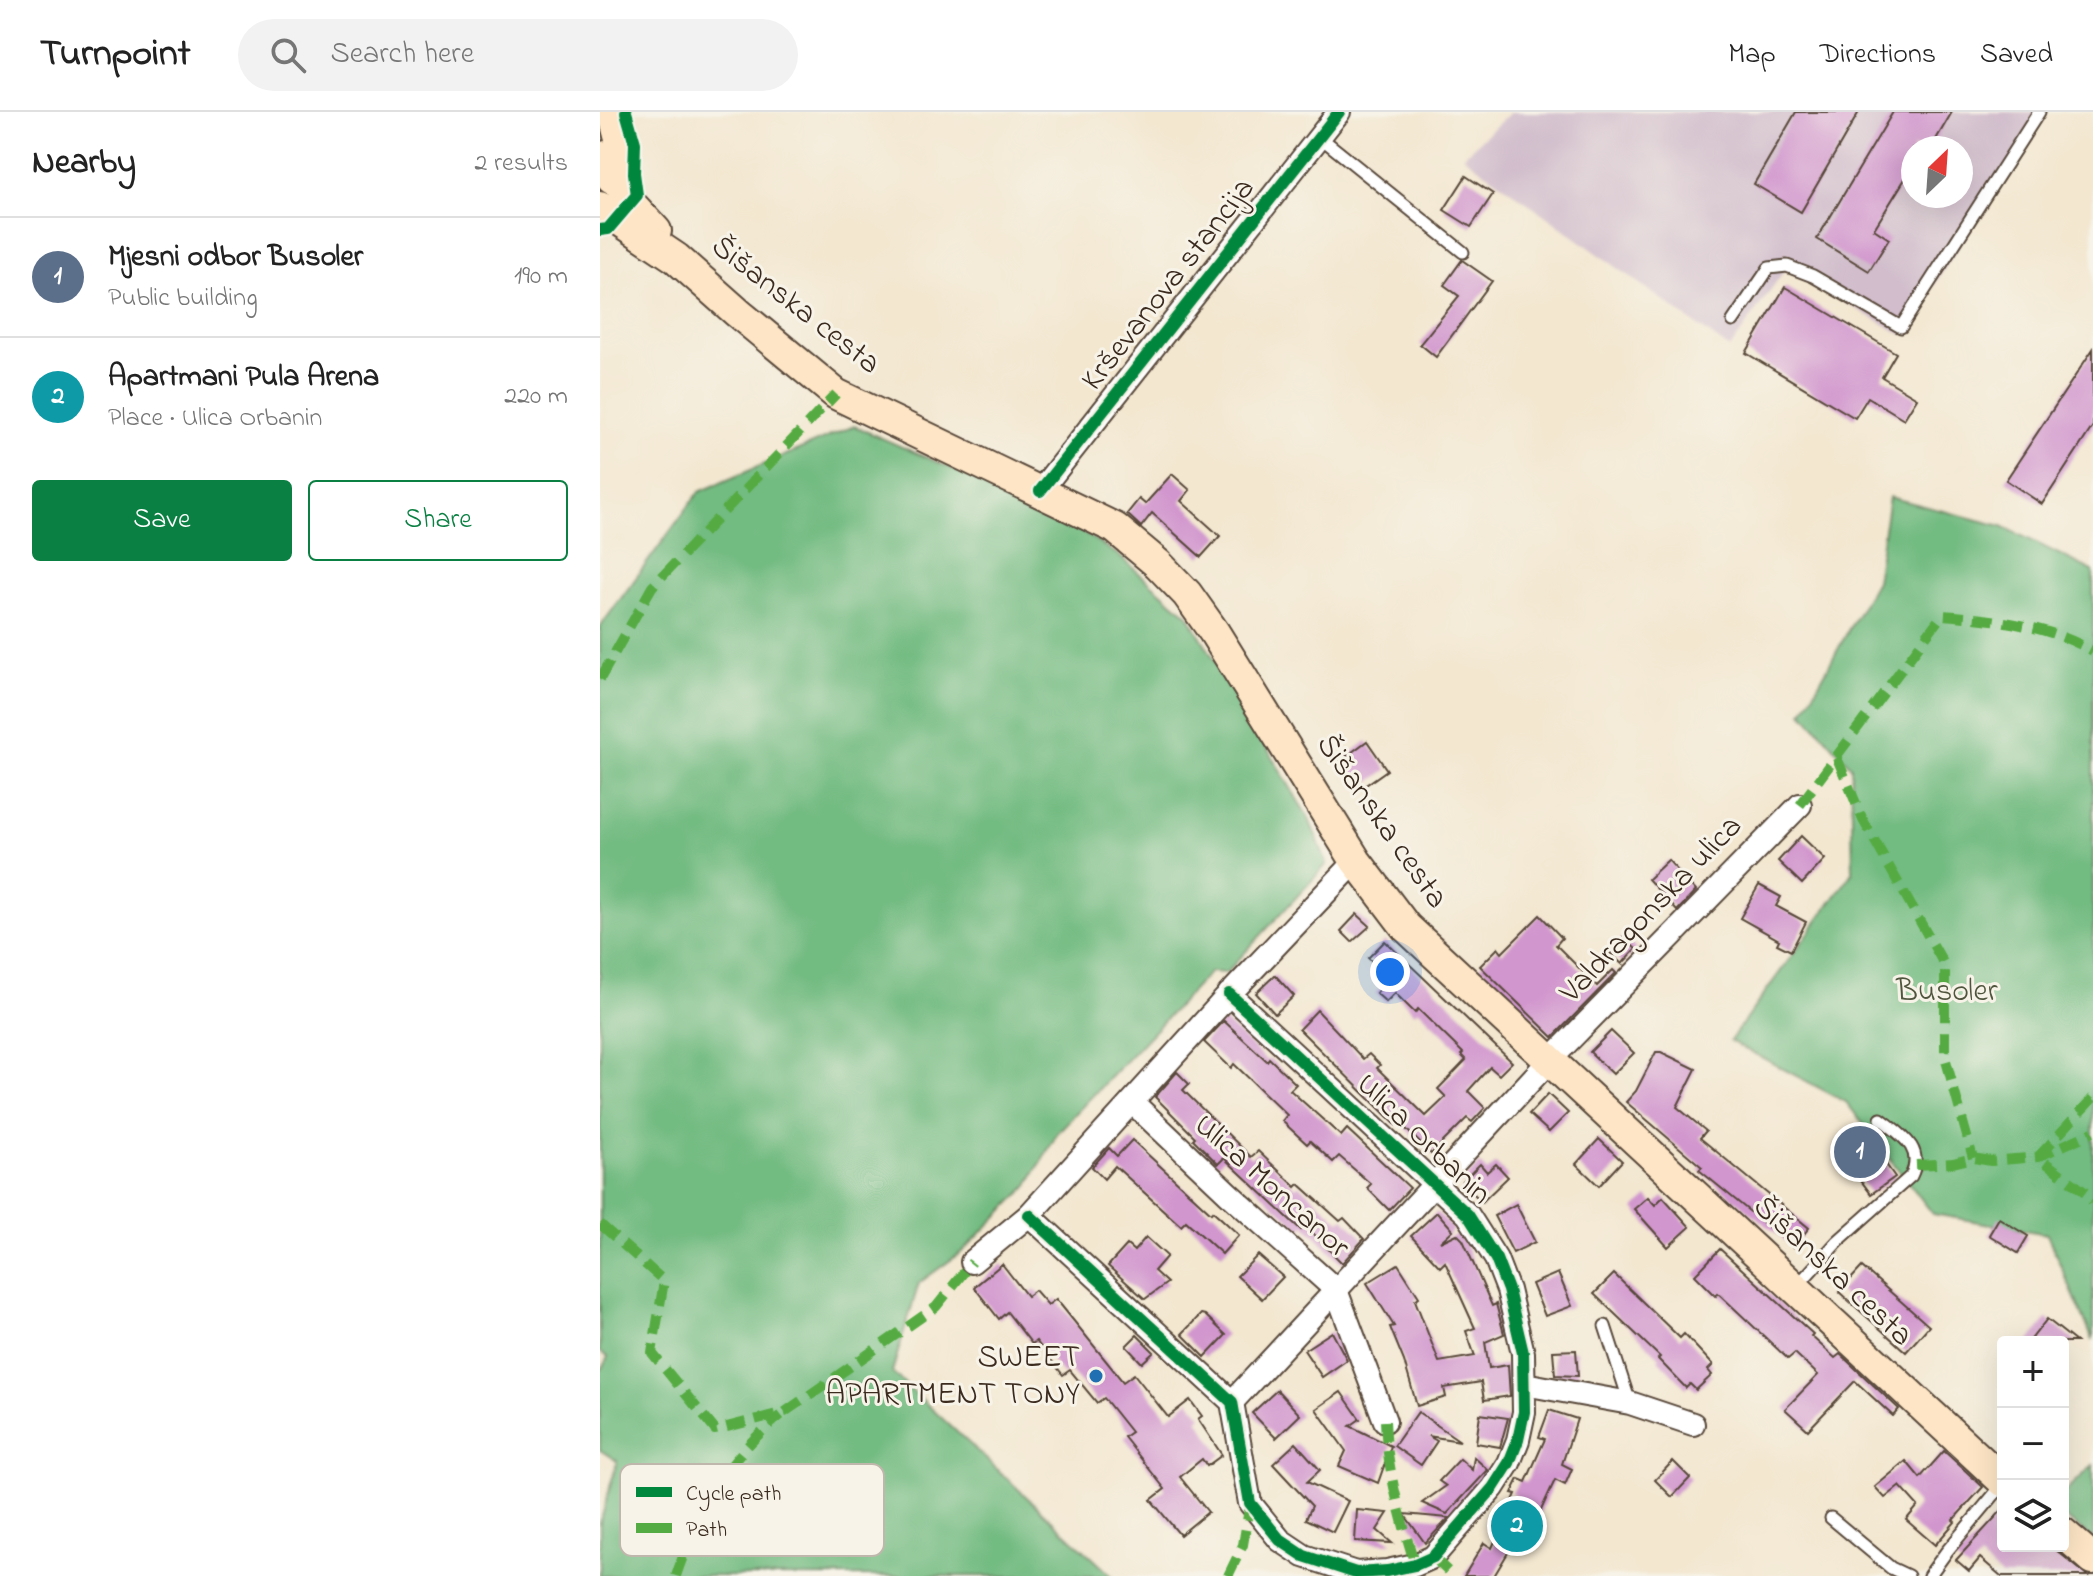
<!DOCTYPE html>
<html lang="en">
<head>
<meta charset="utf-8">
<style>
  :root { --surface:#fff; --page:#f2f2f2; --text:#222; --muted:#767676; --line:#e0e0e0; --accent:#0b8043 }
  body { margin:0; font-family:"Indie Flower",sans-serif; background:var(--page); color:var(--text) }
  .controls { position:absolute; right:24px; bottom:24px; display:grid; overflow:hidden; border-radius:8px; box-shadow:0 8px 32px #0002 }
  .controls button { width:72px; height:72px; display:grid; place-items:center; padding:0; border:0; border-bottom:2px solid var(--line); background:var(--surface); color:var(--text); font:40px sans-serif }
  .compass { position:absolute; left:1301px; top:24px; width:72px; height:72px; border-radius:50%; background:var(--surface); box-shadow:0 8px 32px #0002; rotate:25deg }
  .you { position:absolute; left:790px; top:860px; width:28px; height:28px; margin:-20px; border:6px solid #fff; border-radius:50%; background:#1a73e8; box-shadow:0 0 0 12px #1a73e833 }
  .badge { display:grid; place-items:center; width:52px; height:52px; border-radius:50%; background:var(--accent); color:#fff; font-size:26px; font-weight:700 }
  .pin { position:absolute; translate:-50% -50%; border:4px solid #fff; box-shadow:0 2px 8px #0006 }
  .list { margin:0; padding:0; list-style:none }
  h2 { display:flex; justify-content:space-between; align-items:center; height:104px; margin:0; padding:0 32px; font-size:34px }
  h2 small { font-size:26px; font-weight:400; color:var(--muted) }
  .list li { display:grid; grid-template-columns:52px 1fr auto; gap:24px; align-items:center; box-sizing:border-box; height:120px; padding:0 32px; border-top:2px solid var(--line) }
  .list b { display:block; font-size:30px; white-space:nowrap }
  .list p { margin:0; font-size:26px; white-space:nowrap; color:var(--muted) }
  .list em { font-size:26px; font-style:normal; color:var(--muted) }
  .actions { display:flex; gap:16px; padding:24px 32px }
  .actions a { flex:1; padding:18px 0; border:2px solid var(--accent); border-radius:8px; text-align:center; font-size:28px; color:var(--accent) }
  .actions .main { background:var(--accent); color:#fff }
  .icon { flex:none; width:44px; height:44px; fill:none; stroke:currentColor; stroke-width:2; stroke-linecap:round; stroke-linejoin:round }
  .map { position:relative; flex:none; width:1493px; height:1464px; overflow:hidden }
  header { display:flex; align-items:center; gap:48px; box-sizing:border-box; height:112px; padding:0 40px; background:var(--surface); border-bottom:2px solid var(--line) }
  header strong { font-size:38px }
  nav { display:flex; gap:44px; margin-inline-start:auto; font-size:28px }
  .search { width:560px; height:72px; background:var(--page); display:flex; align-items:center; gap:20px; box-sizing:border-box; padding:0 28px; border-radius:44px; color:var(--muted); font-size:30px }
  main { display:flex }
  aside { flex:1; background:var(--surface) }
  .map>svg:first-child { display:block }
</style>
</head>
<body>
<header>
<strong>Turnpoint</strong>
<div class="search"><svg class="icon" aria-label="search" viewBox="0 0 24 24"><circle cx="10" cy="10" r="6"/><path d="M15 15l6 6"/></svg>Search here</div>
<nav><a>Map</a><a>Directions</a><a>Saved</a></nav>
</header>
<main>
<aside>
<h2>Nearby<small>2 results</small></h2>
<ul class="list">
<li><span class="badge" style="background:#5c6f8a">1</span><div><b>Mjesni odbor Busoler</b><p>Public building</p></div><em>190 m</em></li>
<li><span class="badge" style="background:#0f9aa8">2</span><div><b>Apartmani Pula Arena</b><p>Place · Ulica Orbanin</p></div><em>220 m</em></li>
</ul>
<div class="actions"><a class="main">Save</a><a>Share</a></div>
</aside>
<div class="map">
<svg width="1493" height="1464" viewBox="0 0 1493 1464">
  <rect width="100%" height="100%" fill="#f7f3e8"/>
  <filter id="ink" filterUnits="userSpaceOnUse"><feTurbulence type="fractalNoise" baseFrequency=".0125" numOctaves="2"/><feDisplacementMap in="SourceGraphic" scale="16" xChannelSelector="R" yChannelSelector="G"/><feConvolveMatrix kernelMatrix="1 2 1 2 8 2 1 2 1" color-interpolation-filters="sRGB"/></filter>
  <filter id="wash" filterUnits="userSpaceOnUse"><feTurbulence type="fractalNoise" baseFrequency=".006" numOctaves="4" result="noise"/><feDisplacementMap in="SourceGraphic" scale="32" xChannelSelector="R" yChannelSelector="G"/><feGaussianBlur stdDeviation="1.8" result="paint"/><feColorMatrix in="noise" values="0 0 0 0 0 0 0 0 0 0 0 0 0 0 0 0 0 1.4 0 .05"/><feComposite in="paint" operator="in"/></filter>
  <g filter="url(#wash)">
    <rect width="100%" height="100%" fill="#f3e7d0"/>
    <path fill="#d1bdcc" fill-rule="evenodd" d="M911,0H1443L1303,223L1185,157L1130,237L863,44ZM1313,36H1361V84H1313Z"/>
    <g fill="#72bb81" stroke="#567250" stroke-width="2">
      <polygon points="254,314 451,400 518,443 588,503 709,707 727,752 626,861 610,860 458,1020 427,1075 363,1139 319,1171 292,1260 512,1464 0,1464 0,1412 17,1349 0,1338 0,1260 8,1245 0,1240 0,515 99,380"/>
      <polygon points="1289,385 1402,414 1493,459 1493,1228 1447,1122 1333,1102 1246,990 1130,929 1253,760 1251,654 1203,600 1276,469"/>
      <polygon points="1493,1353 1493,1427 1463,1404 1463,1382"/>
    </g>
    <g id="blocks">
      <g fill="#d196ce">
        <polygon points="1196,0 1259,0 1201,100 1154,72"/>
        <polygon points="1293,0 1352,0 1331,36 1313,36 1313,54 1274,117 1289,127 1269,159 1217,127"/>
        <polygon points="866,64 893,82 871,115 844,98"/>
        <polygon points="862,148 892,169 836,245 820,232 859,184 844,173"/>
        <polygon points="1185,175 1296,241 1282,265 1317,286 1304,307 1268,285 1255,306 1146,241"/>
        <polygon points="1493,237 1493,314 1442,392 1406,368"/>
        <polygon points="572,362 590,378 581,389 620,424 601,445 552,401 541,415 527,402 539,387 545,392"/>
        <polygon points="767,629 787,658 760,677 740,649"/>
        <polygon points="1201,724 1225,747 1202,772 1178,749"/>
        <polygon points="1068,748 1096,779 1077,799 1048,767"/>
        <polygon points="1159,773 1181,785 1176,794 1206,810 1191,839 1177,832 1179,828 1140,806"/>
        <polygon points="757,802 770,814 752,830 741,819"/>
        <polygon points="940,803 962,826 956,833 997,874 1013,858 1016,861 953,925 880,854 898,836 902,841"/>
        <polygon points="1023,825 1036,837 1022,852 1009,840"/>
        <polygon points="785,829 912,950 899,963 890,955 868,979 885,996 872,1010 867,1006 831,1042 799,1010 796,1013 699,917 717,898 763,947 769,942 780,953 777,956 826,1004 846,985 838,977 866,948 861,943 863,941 818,897 815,901 795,881 786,890 776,881 790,866 768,846"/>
        <polygon points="675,863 694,884 675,902 656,881"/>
        <polygon points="624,909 667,949 669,946 696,972 690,978 741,1024 747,1017 810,1076 789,1098 767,1076 771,1072 739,1044 733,1050 710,1029 707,1032 682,1009 687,1003 634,952 631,956 604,930"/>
        <polygon points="1011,919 1034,941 1013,962 990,940"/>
        <polygon points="1056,940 1061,940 1096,957 1077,995 1106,1019 1100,1026 1209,1116 1193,1135 1099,1058 1102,1055 1026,990 1036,979"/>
        <polygon points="577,960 589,972 583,978 651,1045 658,1039 696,1075 699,1072 740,1109 744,1106 764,1127 742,1151 705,1113 701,1118 624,1046 618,1052 593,1027 595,1025 555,985"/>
        <polygon points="948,982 968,1001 949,1020 929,1002"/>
        <polygon points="1263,1020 1295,1065 1271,1082 1238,1038"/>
        <polygon points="999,1027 1022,1049 999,1074 976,1052"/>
        <polygon points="532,1028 611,1101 613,1099 639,1123 622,1142 586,1109 581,1114 515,1054 504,1067 492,1055 509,1036 517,1044"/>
        <polygon points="880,1052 887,1060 896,1052 908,1065 882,1090 862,1070"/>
        <polygon points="1048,1085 1055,1093 1063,1085 1090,1115 1068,1135 1034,1097"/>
        <polygon points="916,1092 935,1130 913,1141 894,1104"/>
        <polygon points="837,1100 853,1118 840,1130 857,1122 863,1128 892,1194 896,1192 904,1222 885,1230 889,1256 908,1253 910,1284 884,1288 881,1270 844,1276 846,1285 817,1294 804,1249 790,1215 794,1214 767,1171 798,1152 819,1185 815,1188 839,1250 875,1244 866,1219 875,1216 845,1150 840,1155 811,1124"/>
        <polygon points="1399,1106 1428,1124 1418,1141 1389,1123"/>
        <polygon points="546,1125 567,1144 554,1159 567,1171 545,1187 508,1154 527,1133 534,1139"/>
        <polygon points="1120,1137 1213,1222 1211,1224 1235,1246 1240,1242 1299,1297 1293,1304 1255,1269 1208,1318 1185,1297 1218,1263 1195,1241 1188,1247 1118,1181 1116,1184 1095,1163"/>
        <polygon points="658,1143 683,1165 662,1187 637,1164"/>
        <polygon points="402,1152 427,1184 435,1178 448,1193 456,1187 523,1270 534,1262 568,1305 590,1288 602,1304 598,1307 622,1343 607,1354 602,1347 580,1365 608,1400 580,1423 551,1388 565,1377 524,1325 531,1320 504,1286 497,1291 470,1258 463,1263 436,1229 432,1232 407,1200 399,1207 374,1175"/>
        <polygon points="1262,1155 1329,1214 1306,1240 1239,1180"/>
        <polygon points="958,1161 972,1194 945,1204 932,1172"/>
        <polygon points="1014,1162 1080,1226 1084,1222 1113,1253 1108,1258 1112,1263 1096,1278 1090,1272 1086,1276 1058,1247 1060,1245 994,1182"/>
        <polygon points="601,1202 605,1203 626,1223 605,1245 582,1222"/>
        <polygon points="1447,1207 1476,1230 1429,1230"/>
        <polygon points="732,1220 747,1248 722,1265 704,1238"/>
        <polygon points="537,1223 554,1240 542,1251 526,1234"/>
        <polygon points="976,1238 978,1264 955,1263 953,1239"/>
        <polygon points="677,1278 700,1303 676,1326 652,1301"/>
        <polygon points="741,1280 760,1307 750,1314 791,1334 778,1371 739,1354 746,1339 716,1297"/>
        <polygon points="949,1298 977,1307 962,1352 972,1357 965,1373 955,1368 922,1439 912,1434 894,1464 864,1464 884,1431 892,1436 916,1382 912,1381 919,1367 926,1370 945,1327 939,1325"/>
        <polygon points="818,1300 860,1329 828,1324 837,1329 821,1353 794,1334"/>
        <polygon points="880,1302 908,1306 900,1335 876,1331"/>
        <polygon points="696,1331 720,1358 707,1370 748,1389 733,1420 706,1407 712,1394 673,1352"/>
        <polygon points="1344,1339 1383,1375 1353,1408 1355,1410 1335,1433 1306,1408 1318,1394 1300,1374 1285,1386 1275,1375 1306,1349 1320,1366"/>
        <polygon points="874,1345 888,1358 847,1402 822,1391 846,1374 839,1369 860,1347 872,1358"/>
        <polygon points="1073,1349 1090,1366 1072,1385 1055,1368"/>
        <polygon points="1403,1397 1403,1434 1451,1434 1488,1464 1401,1464 1380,1446 1369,1459 1356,1448"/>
        <polygon points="757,1398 788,1401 777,1418 792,1431 755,1429"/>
        <polygon points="804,1402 849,1406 825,1431"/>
      </g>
    </g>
  </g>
  <g filter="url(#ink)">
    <use href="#blocks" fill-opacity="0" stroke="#574639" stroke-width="2"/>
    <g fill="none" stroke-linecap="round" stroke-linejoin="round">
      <g stroke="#574639" stroke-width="15">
        <g id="service">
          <polyline points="720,25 863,140"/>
          <polyline points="1133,209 1169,156 1187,154 1213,164 1301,215 1439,0"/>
          <path d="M1197,1174L1238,1129L1311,1064C1325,1036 1301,1023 1281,1007"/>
          <polyline points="1005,1214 1030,1291"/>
          <polyline points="1231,1406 1291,1456 1308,1464"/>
          <polyline points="1329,1464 1347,1439 1403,1372"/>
        </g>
      </g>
      <g stroke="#574639" stroke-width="26">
        <g id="minor">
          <polyline points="440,379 739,0"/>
          <polyline points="532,990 628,1081 736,1178 785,1309"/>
          <polyline points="429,1103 632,1290 650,1391 680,1428 704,1444 756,1461 787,1459 815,1453 833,1445 893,1376 909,1351 918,1328 924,1300 923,1241 908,1178 896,1147 868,1103 629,882"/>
          <polyline points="372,1150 429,1103 625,887 756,749"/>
          <polyline points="924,1272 1030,1291 1093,1312"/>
          <polyline points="632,1290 950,948 1200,693"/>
        </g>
      </g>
      <g stroke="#574639" stroke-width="34">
        <g id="secondary">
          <polyline points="6,44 30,91 56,119"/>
          <polyline points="12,67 21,31 13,0"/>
          <polyline points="0,95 76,146 138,201 236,282 515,416 558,452 587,482 614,520 756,749 806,815 1403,1369"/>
          <polyline points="1463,1421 1493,1447"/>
        </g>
      </g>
      <use href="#service" stroke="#fff" stroke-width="11"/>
      <use href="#minor" stroke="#fff" stroke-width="22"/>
      <use href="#secondary" stroke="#fde5c5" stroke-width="30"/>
      <g stroke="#55ab43" stroke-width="10" stroke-dasharray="20 10" stroke-linecap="butt">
        <polyline points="0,567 52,475 236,282"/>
        <polyline points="1237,646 1263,708 1345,854 1345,945 1373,1046"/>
        <path d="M1200,693L1342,503C1395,507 1446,513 1493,539"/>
        <polyline points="1493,986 1438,1045 1486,1081 1493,1090"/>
        <polyline points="1316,1053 1353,1051 1373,1046 1391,1049 1438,1045 1493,1020"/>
        <polyline points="0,1112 64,1169 52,1241 115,1318 185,1300 336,1195 372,1150"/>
        <path d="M785,1309C787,1357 801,1407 815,1453"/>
        <polyline points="833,1445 853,1464"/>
        <path d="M76,1464C99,1397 125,1348 181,1303"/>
        <polyline points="628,1464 643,1433 650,1391"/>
      </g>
      <g stroke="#f7f3e8" stroke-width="17">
        <g id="cycleway">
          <polyline points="0,118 8,117 37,83 34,61 35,31 26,0"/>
          <polyline points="440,379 739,0"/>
          <polyline points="429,1103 632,1290 650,1391 680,1428 704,1444 756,1461 787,1459 815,1453 833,1445 893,1376 909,1351 918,1328 924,1300 923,1241 908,1178 896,1147 868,1103 629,882"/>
        </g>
      </g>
      <use href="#cycleway" stroke="#00873e" stroke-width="12"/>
    </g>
  </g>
  <circle fill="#1f6fb2" stroke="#f7f3e8" stroke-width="3" cx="496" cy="1264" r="8"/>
  <g text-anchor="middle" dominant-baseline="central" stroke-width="6" stroke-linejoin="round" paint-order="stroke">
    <g font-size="32" fill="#3b2a1e" stroke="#f7f3e8">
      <text transform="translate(569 173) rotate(-52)">Krševanova stancija</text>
      <text transform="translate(195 194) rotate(38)">Šišanska cesta</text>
      <text transform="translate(781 710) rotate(55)">Šišanska cesta</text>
      <text transform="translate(1052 798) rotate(-46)">Valdragonska ulica</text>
      <text transform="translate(823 1028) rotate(44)">Ulica Orbanin</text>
      <text transform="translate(671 1075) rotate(42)">Ulica Moncanor</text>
      <text transform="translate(1232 1160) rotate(43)">Šišanska cesta</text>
    </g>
    <g font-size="32" fill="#50563d" stroke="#f7f3e8">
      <text x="1347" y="880">Busoler</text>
    </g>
    <g font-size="32" fill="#3b2a1e" stroke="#f7f3e8" text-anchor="end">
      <text x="480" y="1246">SWEET<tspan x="480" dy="37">APARTMENT TONY</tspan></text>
    </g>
  </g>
  <rect x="20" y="1352" width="264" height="92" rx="12" fill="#f7f3e8" stroke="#bfb7ab" stroke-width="2"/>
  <rect x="36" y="1375" width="36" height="10" fill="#00873e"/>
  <rect x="36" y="1411" width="36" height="10" fill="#55ab43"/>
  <g font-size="22" fill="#3b2a1e">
    <text x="86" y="1388">Cycle path</text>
    <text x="86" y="1424">Path</text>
  </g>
</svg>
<div class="controls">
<button>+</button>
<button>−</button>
<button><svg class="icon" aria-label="layers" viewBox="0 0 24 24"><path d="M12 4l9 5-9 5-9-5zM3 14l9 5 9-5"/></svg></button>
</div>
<svg class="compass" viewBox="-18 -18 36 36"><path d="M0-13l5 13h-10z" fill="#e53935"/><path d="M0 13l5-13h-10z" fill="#767676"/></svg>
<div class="you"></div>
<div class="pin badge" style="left:1260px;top:1040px;background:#5c6f8a">1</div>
<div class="pin badge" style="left:917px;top:1414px;background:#0f9aa8">2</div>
</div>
</main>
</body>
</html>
